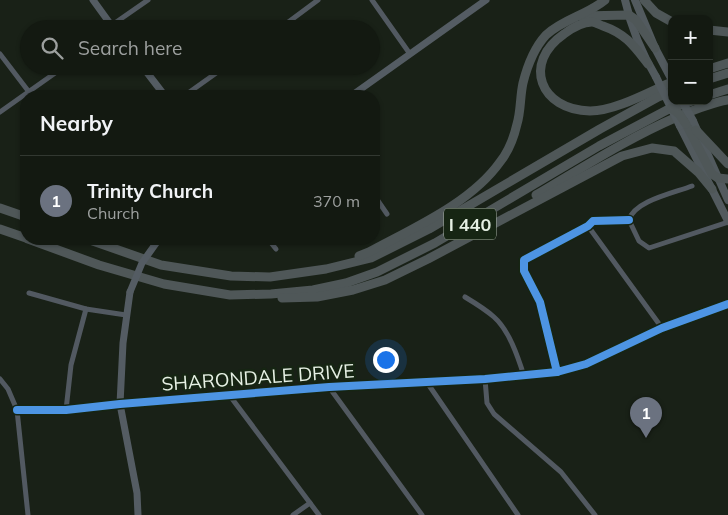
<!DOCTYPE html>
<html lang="en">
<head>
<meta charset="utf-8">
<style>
  :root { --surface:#131911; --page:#1c221a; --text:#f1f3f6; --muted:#9da09f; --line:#323831; --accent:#9ea89c }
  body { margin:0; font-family:Mulish,sans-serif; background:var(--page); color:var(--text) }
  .controls { position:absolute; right:15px; top:15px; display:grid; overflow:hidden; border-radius:10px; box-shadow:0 1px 4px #0004 }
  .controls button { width:45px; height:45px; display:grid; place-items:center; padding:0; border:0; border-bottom:1px solid var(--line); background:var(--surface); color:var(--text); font:25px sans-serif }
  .you { position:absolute; left:385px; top:359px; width:18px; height:18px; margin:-12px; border:4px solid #fff; border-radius:50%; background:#1a73e8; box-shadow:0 0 0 8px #1a73e833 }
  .badge { display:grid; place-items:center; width:32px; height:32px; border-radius:50%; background:var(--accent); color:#fff; font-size:16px; font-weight:700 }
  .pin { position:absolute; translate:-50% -41px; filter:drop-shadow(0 1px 2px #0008) }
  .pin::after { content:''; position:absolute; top:26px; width:18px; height:15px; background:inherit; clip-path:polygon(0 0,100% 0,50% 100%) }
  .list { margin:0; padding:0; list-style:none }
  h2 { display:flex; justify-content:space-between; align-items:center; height:65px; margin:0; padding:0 20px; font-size:21px }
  h2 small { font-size:16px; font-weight:400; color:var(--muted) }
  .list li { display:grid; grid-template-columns:32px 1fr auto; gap:15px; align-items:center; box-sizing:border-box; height:90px; padding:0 20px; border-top:1px solid var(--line) }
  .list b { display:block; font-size:19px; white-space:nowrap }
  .list p { margin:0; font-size:16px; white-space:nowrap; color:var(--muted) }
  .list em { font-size:16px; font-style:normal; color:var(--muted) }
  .icon { flex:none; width:28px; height:28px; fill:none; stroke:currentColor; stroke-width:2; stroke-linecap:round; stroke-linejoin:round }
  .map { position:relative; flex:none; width:728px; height:515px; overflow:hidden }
  .search { position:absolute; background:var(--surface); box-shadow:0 1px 4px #0004; left:20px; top:20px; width:360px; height:55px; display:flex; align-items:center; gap:12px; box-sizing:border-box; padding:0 18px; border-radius:28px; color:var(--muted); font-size:19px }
  .panel { position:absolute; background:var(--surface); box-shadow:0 1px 4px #0004; left:20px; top:90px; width:360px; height:155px; border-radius:20px }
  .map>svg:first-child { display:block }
</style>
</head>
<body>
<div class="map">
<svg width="728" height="515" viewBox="0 0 728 515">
  <rect width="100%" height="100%" fill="#192117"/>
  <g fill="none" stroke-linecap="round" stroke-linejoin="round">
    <g stroke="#525961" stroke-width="5">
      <polyline points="372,0 410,54"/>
      <polyline points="112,25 148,0"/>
      <polyline points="279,29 318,0"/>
      <polyline points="0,54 29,92"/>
      <polyline points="184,96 226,66"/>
      <polyline points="0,112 65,66"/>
      <path d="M692,186C674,193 634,201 629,220L639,241L649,248L728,222"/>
      <polyline points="374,195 387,214"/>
      <polyline points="588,226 662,328"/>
      <polyline points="268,239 276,249"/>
      <polyline points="29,293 86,309 126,315"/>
      <path d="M465,297C475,303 485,309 494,317C509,330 518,357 524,376"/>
      <polyline points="557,372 540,302 524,271 524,260 588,226 593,221 629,220"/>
      <polyline points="0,379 8,389 17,410 28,515"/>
      <polyline points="485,379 487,403 494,414 561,472 595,515"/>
      <polyline points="426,381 518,515"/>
      <polyline points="329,387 422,515"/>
      <polyline points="230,396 319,515"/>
      <polyline points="17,410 66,410 120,404 329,387 485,379 557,372 586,364 662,328 728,304"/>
      <polyline points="66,410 71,365 86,309"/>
      <polyline points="293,515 310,503"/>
    </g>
    <g stroke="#545c63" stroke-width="7">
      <polyline points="93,0 114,29"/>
      <polyline points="142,66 165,96"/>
      <polyline points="351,96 486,0"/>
      <polyline points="130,292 123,343 120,404 137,493 138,515"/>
    </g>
    <g stroke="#525a5e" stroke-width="8">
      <path d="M625,0C631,27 642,54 656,77"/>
      <polyline points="635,0 655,48 672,80"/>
      <polyline points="693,121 728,200"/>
      <polyline points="680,126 728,221"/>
    </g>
    <g stroke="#4f5758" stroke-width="9">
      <polyline points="644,0 656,13 672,22"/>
      <polyline points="581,16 629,15 636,20 655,48"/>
      <polyline points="709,30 728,32"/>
      <path d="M648,64C634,46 626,34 603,26C600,25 595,22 592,22C582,22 572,28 564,34C522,63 540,110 590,111C615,111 649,92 672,82"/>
      <polyline points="709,69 728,63"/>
      <polyline points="709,79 728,73"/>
      <polyline points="709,95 728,89"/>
      <polyline points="686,124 712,174 718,178 728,179"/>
      <polyline points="696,130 728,164"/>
      <path d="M536,195C582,168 628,138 677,117C694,110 710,103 728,100"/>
      <polyline points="0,208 26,217"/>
      <polyline points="0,229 26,238"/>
      <polyline points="28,239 99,265 164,284 230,295 271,294 313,290 346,283 377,272 435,243 599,146 667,110 692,101"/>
      <polyline points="87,239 161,265 231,276 270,277 326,269 371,258 429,229 600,129 658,97 672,92"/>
      <path d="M359,256L369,252C413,228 471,203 500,162C508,152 514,137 517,124C521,111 520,96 523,83C527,67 535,47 546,35C563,19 587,15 605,0"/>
      <polyline points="282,298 317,297 353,290 385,280 428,259 622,156 652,148 674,151 698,172 712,189"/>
    </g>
    <polyline stroke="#545c63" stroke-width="7" points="130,292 142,263 159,239"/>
    <g stroke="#525a5e" stroke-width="8">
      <polyline points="656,77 680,126"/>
      <polyline points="682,101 693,121"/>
    </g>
    <polyline stroke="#4f5758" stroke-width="9" points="671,108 679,114 686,124"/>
    <g stroke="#162513" stroke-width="11">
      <g id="cycleway">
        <polyline points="557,372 540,302 524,271 524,260 588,226 593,221 629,220"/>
        <polyline points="17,410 66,410 120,404 329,387 485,379 557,372 586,364 662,328 728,304"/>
      </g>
    </g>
    <use href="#cycleway" stroke="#4d94e3" stroke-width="8"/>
  </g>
  <g text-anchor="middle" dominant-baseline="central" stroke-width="5" stroke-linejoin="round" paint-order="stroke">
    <rect fill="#162513" stroke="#a8b3a5" stroke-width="1" x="444" y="208.5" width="52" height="31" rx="4"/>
    <g font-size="18" font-weight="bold" fill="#e6f0e4">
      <text x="470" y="224">I 440</text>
    </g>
    <g font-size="19" fill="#e6f0e4" stroke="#162513">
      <text transform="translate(258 377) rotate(-4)">SHARONDALE DRIVE</text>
    </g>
  </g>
</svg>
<div class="controls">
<button>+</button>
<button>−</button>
</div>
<div class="you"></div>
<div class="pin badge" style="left:646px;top:438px;background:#6b7280">1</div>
<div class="search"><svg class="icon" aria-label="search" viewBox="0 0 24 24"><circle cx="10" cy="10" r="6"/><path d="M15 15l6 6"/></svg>Search here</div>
<section class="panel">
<h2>Nearby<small></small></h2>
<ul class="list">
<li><span class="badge" style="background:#6b7280">1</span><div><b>Trinity Church</b><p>Church</p></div><em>370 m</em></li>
</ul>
</section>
</div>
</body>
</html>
